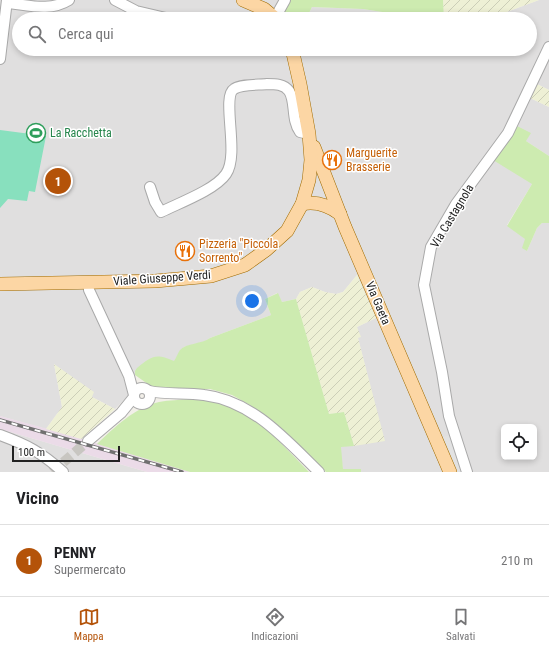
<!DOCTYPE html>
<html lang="it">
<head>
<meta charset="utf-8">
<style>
  :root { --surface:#fff; --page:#f2f2f2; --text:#202124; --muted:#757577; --line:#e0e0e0; --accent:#b45309 }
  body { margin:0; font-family:"Roboto Condensed",sans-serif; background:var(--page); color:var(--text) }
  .controls { position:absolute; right:12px; bottom:12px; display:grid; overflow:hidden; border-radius:6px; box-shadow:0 2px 6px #0003 }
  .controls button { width:36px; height:36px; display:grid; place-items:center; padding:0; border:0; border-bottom:1px solid var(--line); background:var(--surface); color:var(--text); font:20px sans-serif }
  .scale { position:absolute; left:12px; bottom:10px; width:108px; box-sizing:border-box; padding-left:4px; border:2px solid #222; border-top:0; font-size:11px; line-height:14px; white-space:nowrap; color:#222; -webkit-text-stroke:3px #fff; paint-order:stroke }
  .you { position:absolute; left:252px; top:301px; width:14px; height:14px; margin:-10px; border:3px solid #fff; border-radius:50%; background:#1a73e8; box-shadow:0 0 0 6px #1a73e833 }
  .badge { display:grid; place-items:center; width:26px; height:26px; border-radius:50%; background:var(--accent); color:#fff; font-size:13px; font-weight:700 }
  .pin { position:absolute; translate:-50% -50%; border:2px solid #fff; box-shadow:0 1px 4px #0006 }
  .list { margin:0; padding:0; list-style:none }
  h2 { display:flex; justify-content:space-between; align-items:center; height:52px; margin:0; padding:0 16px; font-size:17px }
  h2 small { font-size:13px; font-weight:400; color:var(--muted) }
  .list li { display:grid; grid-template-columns:26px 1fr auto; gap:12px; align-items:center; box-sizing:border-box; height:72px; padding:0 16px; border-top:1px solid var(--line) }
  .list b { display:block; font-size:15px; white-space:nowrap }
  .list p { margin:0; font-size:13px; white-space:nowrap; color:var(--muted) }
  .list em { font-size:13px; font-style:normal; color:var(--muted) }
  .icon { flex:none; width:22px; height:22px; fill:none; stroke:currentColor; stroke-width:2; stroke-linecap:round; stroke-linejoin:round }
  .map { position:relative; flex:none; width:549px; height:472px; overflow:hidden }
  .search { position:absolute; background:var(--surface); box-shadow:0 2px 6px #0003; left:12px; right:12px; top:12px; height:44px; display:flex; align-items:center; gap:10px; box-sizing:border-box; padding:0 14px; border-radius:22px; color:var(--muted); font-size:15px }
  .sheet { height:124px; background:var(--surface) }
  nav { display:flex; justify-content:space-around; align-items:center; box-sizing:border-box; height:56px; border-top:1px solid var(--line); background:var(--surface); font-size:11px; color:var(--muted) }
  nav a { display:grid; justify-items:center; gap:2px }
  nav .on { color:var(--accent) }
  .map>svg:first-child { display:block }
</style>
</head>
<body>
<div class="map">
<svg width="549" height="472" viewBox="0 0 549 472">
  <defs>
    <pattern id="farmland-furrows" width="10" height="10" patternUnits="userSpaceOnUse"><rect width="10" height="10" fill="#eef0d5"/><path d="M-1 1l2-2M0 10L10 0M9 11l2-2" fill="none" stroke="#ccceb7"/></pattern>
  </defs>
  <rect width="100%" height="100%" fill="#f2efe9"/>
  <g fill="#e0dfdf" fill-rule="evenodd">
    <path d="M0,0H289L281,14L285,19H19V49H530V19H488L539,0H549V90L537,84L530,98L549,107V156L526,141L517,126L532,184L507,225L526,239L527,251L537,228L542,223H549V472H361V469L343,470L340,447L369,382L358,338L357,327L376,318L357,275L343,292L336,294L325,292L312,287L300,292L296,299L282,302L277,293L265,299L271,315L210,338L206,341L184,347L181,350L174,362L135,371V375L131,369L121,373L129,391V395L115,409L92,397L54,364L62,407L46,429L0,416ZM504,427H534V457H504Z"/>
    <polygon points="312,7 363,9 408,16 416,19 306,19"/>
    <polygon points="0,429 48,443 147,472 0,472"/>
  </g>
  <polygon fill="#ebdbe8" points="0,416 63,433 190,472 147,472 0,429"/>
  <g fill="url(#farmland-furrows)">
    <polygon points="443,0 539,0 488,19 444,19"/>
    <polygon points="537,84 549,90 549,107 530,98"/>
    <polygon points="357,275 376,318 357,327 361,337 358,338 385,441 354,446 344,412 329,414 296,299 300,292 312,287 325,292 336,294 343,292"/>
    <polygon points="54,364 94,392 92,397 115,409 81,439 46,429 62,407"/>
  </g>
  <g fill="#cdebb0">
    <polygon points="289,0 443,0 444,19 416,19 408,16 363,9 312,7 306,19 285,19 281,14"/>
    <polygon points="517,126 531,133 526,141 549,156 549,223 542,223 537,228 527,251 522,248 525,239 507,226 532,184 493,160"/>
    <path d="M278,293L282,302L296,299L329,414L344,412L354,446L341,447L343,469H361V472H326L286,434L250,405L232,395L210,389H155L135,375V371L137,368C152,356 155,353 174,361C176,358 178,353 180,350C186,343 202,344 210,338L271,315L265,299Z"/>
    <path d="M190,399C200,400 211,400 221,402C256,413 284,447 309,472H190L97,444C115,427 134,408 159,402C169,400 180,400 190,399Z"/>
  </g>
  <polygon fill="#88e0be" points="0,130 46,136 35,192 29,191 27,201 8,199 0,208"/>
  <polygon fill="#e2e2e2" points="451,435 464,472 453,472 439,438"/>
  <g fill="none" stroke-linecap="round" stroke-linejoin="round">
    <polyline stroke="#c8c6c1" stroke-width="10" stroke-dasharray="10 5" stroke-linecap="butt" points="52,472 88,441"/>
    <g stroke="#a9a9a9" stroke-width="12">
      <g id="minor">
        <polyline points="115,0 136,11 166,18"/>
        <path d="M7,3C28,5 50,12 69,0"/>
        <polyline points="275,18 285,0"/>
        <polyline points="0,59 7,0"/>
        <path d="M150,187L155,202L161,212C179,203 215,190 226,174C240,154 221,97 234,89C241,84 259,85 267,84C275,84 284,84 289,91C296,101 291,120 300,132L309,134"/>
        <polyline points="88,282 89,290 129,376 134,395"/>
        <circle cx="142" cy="396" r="8"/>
        <path d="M149,391C167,395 186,392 204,395C253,401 286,440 319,472"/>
        <path d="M0,435C27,445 41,452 63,472"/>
        <polyline points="88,441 121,413 134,397"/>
        <polyline points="467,472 449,416 442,372 424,285 431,247 456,204 508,133 549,47"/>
      </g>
    </g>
    <g stroke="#a06b00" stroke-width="14">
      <g id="major">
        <polyline points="243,0 264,9 276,19"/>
        <polyline points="314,147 345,227 450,472"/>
        <path d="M302,204C316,201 328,205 340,214"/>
        <polyline points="0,284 155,281 211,276 245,265 266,250 287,231 302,204 309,180 311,160 309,134 300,84 292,49"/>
      </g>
    </g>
    <use href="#minor" stroke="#fff" stroke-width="10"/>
    <use href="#major" stroke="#fcd6a4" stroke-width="13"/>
    <g stroke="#707070" stroke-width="3.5">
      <polyline id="rail" points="0,420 182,472"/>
    </g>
    <use href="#rail" stroke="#fff" stroke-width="2" stroke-dasharray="6" stroke-linecap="butt"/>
  </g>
  <defs>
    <g id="stadium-ring" transform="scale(1)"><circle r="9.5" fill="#fff" stroke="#2e9e5b" stroke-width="1.5"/><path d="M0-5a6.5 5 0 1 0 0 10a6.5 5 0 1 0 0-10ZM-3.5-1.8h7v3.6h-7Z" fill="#2e9e5b"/></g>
    <g id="restaurant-ring" transform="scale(1)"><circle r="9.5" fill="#fff" stroke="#e8710a" stroke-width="1.5"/><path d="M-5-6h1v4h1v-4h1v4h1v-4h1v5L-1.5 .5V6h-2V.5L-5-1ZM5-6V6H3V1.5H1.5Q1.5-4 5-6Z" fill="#e8710a"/></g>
  </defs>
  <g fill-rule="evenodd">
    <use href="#stadium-ring" x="36" y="133"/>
    <use href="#restaurant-ring" x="332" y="160"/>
    <use href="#restaurant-ring" x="185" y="251"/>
  </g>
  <g text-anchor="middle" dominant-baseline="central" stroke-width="3" stroke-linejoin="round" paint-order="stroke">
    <g font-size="12" fill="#27864d" stroke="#fff" text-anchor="start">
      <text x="50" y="133">La Racchetta</text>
    </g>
    <g font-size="12" fill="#c56008" stroke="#fff" text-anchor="start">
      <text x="346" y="153">Marguerite<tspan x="346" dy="14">Brasserie</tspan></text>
      <text x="199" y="244">Pizzeria "Piccola<tspan x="199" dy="14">Sorrento"</tspan></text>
    </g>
    <g font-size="12" fill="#222" stroke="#fff">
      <text transform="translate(452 216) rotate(-59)">Via Castagnola</text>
      <text transform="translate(162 278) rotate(-4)">Viale Giuseppe Verdi</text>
      <text transform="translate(378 303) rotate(67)">Via Gaeta</text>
    </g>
  </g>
</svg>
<div class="controls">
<button><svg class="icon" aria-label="locate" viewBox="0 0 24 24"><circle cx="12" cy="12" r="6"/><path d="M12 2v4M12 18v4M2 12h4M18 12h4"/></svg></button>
</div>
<div class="scale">100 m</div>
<div class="you"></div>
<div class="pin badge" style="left:58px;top:181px">1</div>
<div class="search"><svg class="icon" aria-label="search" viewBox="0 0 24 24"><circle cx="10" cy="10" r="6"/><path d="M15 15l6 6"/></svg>Cerca qui</div>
</div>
<section class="sheet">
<h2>Vicino<small></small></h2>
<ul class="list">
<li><span class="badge">1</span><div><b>PENNY</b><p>Supermercato</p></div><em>210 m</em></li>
</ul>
</section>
<nav>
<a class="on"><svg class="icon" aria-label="map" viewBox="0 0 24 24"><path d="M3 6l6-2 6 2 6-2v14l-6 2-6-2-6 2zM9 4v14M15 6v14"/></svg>Mappa</a>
<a><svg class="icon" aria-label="directions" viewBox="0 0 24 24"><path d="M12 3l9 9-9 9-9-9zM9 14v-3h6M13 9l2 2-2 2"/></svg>Indicazioni</a>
<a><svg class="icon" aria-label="saved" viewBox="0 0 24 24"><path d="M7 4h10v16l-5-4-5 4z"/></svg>Salvati</a>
</nav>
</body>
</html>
